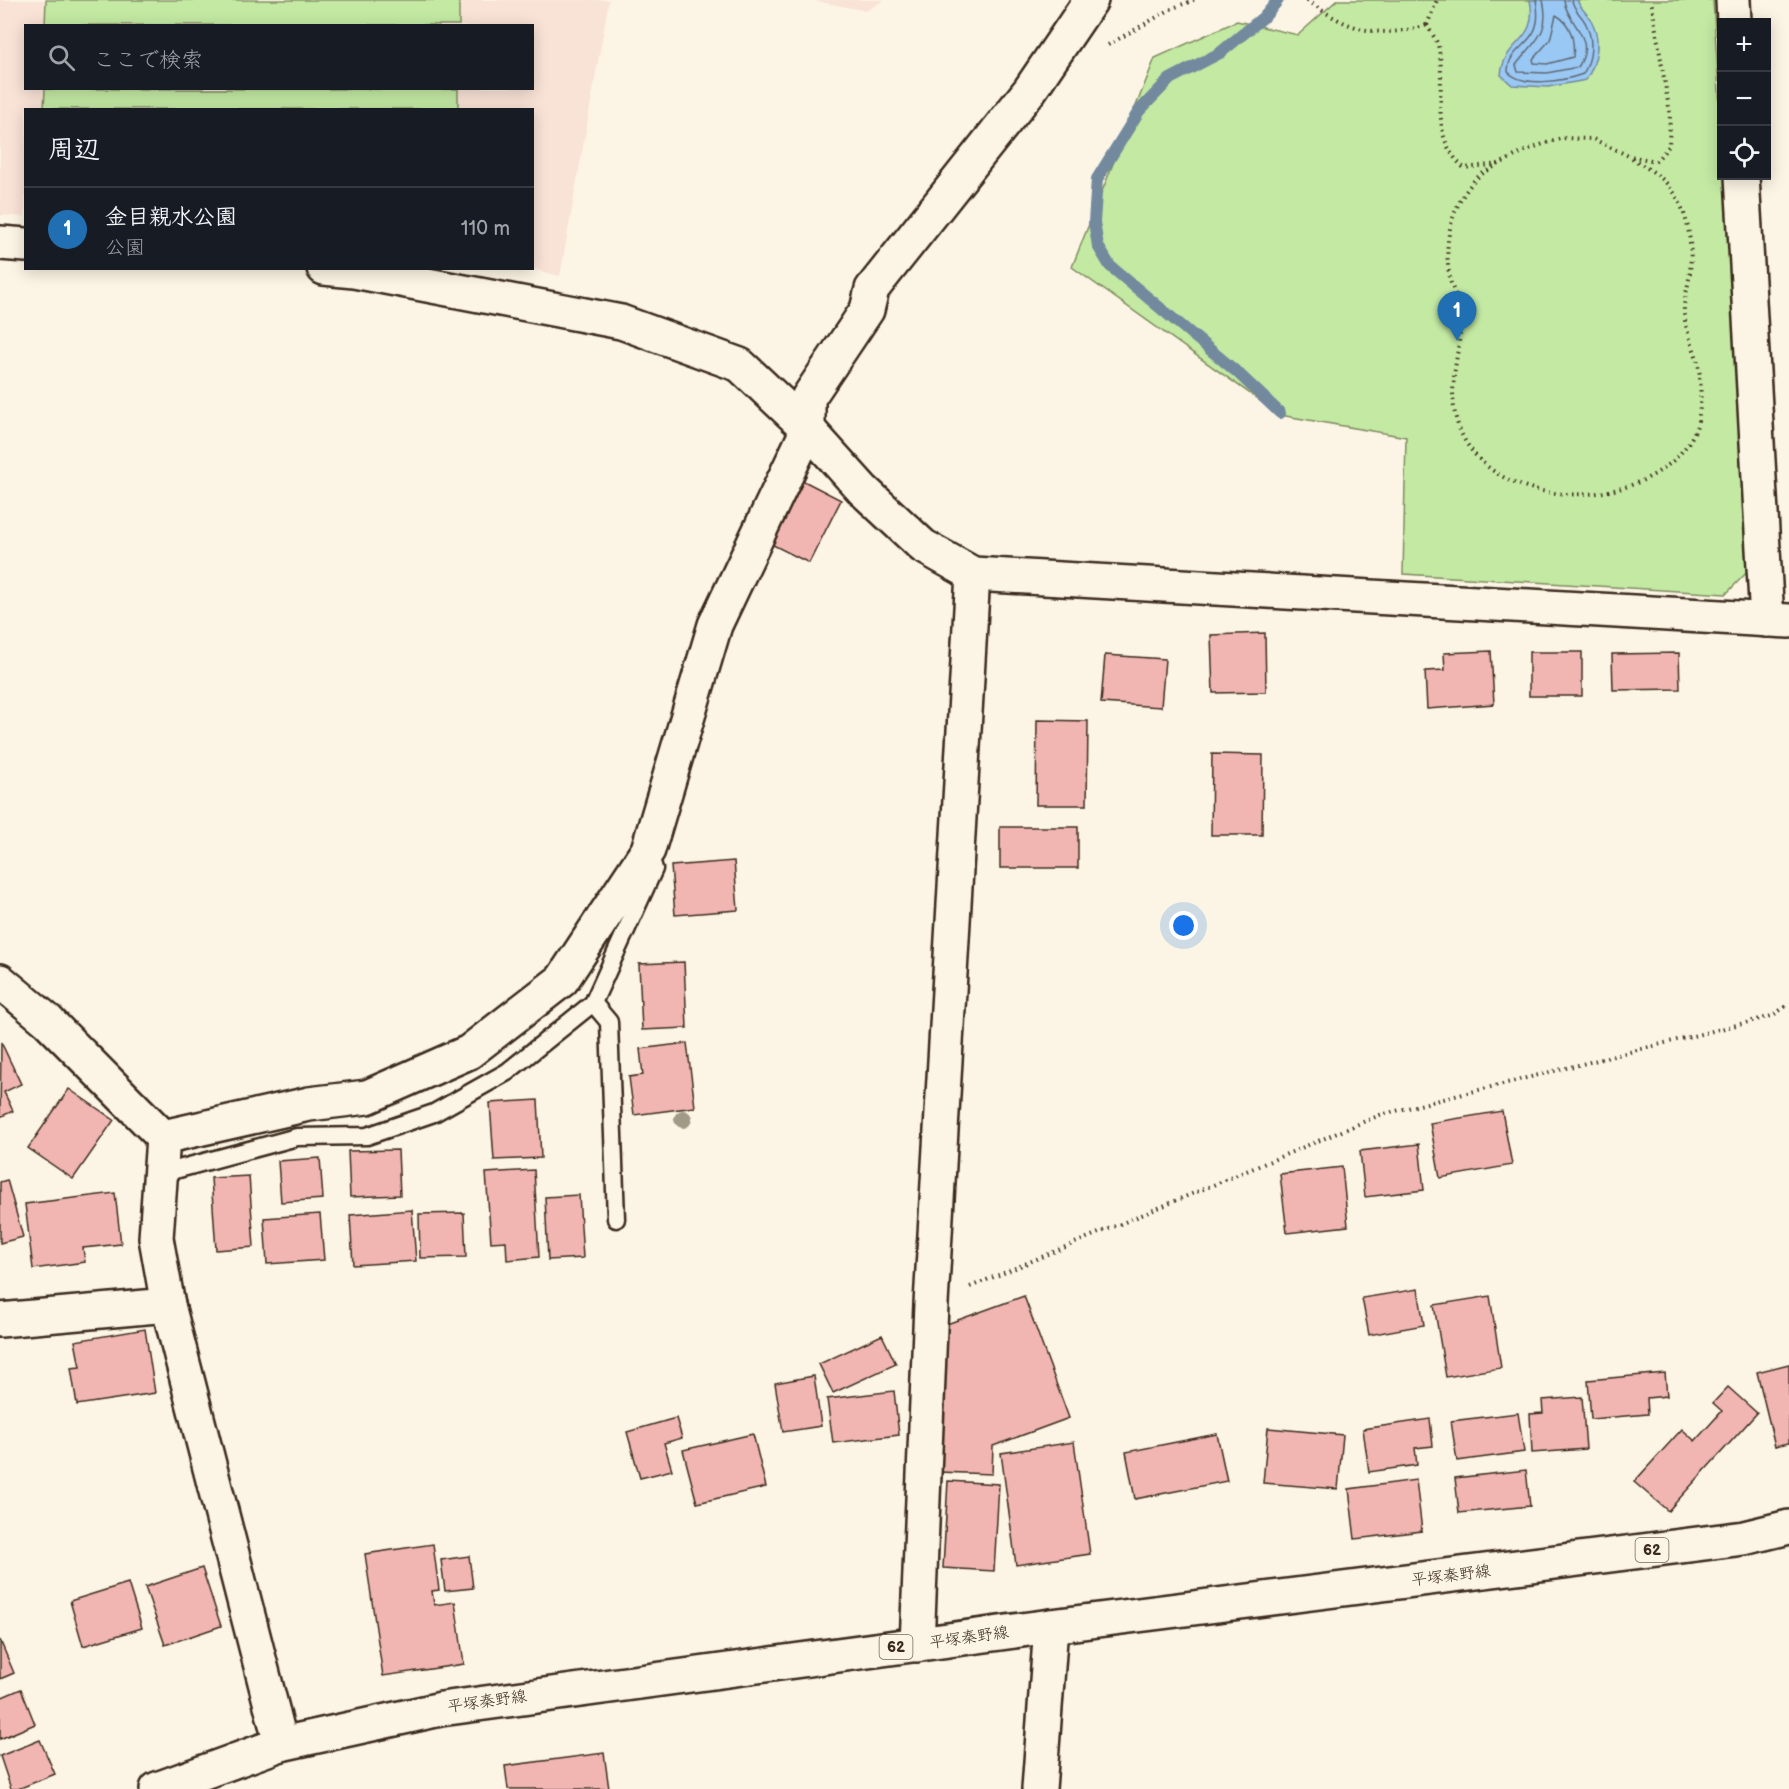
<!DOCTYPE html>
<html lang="ja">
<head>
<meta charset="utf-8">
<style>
  :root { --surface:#171b24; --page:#242831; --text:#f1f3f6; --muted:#9ea1a6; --line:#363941; --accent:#1f6fb2 }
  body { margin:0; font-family:"Balsamiq Sans","Klee One",sans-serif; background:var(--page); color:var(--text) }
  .controls { position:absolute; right:18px; top:18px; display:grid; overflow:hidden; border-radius:0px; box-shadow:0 3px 15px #0003 }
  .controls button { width:54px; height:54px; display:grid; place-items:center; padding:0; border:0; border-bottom:2px solid var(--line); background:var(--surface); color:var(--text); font:30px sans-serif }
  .you { position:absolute; left:1184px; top:926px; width:21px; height:21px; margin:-15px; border:4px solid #fff; border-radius:50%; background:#1a73e8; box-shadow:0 0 0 9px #1a73e833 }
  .badge { display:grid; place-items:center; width:39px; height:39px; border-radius:50%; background:var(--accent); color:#fff; font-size:20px; font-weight:700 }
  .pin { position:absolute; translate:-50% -50px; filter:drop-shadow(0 2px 3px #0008) }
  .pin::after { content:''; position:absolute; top:32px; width:21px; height:18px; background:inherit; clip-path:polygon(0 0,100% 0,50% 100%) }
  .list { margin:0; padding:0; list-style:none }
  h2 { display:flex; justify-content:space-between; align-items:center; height:78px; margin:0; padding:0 24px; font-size:26px }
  h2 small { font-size:20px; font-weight:400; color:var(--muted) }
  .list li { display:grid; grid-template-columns:39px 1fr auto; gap:18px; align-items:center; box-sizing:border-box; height:84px; padding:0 24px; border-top:2px solid var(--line) }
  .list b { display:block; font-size:22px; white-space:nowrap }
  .list p { margin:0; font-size:20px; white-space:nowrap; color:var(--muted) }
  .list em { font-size:20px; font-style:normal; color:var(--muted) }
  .icon { flex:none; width:33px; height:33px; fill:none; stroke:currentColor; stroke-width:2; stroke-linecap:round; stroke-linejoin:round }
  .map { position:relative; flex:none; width:1789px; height:1789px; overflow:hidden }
  .search { position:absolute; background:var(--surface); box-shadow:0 3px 15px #0003; left:24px; top:24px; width:510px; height:66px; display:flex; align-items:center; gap:15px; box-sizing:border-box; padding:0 21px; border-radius:0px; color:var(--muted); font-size:22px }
  .panel { position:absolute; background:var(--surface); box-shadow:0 3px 15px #0003; left:24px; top:108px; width:510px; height:162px; border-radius:0px }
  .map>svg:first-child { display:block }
</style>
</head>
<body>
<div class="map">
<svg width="1789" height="1789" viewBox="0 0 1789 1789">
  <rect width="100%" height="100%" fill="#fcf5e5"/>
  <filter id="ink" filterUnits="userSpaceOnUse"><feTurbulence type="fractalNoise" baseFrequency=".0167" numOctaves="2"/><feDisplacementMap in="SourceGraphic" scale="12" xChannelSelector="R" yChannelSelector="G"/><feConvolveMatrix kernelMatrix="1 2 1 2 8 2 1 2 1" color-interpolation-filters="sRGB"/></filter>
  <g filter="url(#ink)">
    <g fill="#f9e2d6" fill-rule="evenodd">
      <path d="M0,0H609L560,276L532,269V110H26L25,217L0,215ZM26,26H532V88H26Z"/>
      <polygon points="812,0 884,0 866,11"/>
    </g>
    <g fill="#c3e9a3" stroke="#7f8a60" stroke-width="1.5">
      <polygon points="46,0 459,0 459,25 45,25"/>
      <polygon points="1337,0 1713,0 1721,121 1722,176 1725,176 1753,566 1726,594 1403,574 1406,437 1280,415 1072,267 1155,58 1237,21 1298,35"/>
      <polygon points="45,89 458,89 458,109 44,109"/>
    </g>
    <path fill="#99c8f4" stroke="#73899e" stroke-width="1.5" d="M1530,0H1577C1580,8 1587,13 1591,20C1602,40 1597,62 1586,80L1548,87L1512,85L1501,75C1504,39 1539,43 1530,0Z"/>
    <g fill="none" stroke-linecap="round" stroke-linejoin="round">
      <g stroke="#616974" stroke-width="1.5">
        <path d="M1536,0C1546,47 1508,42 1508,72C1523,88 1564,81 1583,74C1592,59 1594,41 1586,24C1582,15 1573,10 1572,0"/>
        <path d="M1543,0C1551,34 1534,41 1516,65L1518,72L1547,73L1578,67C1598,37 1566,23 1564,0"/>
        <path d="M1556,15C1571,23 1575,41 1573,57L1547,64L1534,63L1533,59L1550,40Z"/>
      </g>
      <polyline stroke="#73899e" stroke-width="12" points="1278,0 1266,15 1220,53 1170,79 1139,111 1097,179 1094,222 1098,246 1110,266 1238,373 1280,413"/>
    </g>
    <g fill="#f1b6b2" stroke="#3b2a1e" stroke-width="1.5">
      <polygon points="800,479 841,500 809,563 767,542"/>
      <polygon points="1265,633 1266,692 1213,693 1211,635"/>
      <polygon points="1491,651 1494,704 1427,709 1425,671 1445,670 1444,653"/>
      <rect x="1529" y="652" width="53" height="44"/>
      <polygon points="1679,653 1680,689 1613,690 1612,654"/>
      <polygon points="1105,655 1165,659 1161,707 1101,703"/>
      <polygon points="1037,720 1088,721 1087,805 1036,805"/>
      <polygon points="1212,754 1263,755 1262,835 1211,835"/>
      <rect x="1000" y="827" width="78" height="41"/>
      <polygon points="734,861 738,910 675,915 671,866"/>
      <polygon points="684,962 687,1028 642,1030 639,964"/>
      <polygon points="1,1042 21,1084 4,1092 13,1111 0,1117"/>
      <polygon points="687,1043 695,1107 634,1115 629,1077 643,1075 640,1049"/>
      <polygon points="69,1089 114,1120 73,1179 28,1148"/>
      <polygon points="538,1100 541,1158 494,1160 490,1103"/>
      <polygon points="1502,1111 1512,1165 1440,1178 1430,1123"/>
      <polygon points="1419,1144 1424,1190 1365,1197 1360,1151"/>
      <polygon points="398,1150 400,1195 350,1197 348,1151"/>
      <polygon points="320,1158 323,1199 281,1202 278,1161"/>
      <polygon points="1342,1167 1348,1226 1287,1233 1280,1174"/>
      <polygon points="534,1170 539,1257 507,1260 506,1241 491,1242 486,1173"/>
      <polygon points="249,1176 254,1247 216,1250 211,1178"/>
      <polygon points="7,1180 23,1237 0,1243 0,1182"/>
      <polygon points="115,1193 121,1244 83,1248 85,1262 33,1269 25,1204"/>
      <polygon points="579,1195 583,1258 548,1260 545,1197"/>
      <polygon points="412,1210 416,1261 353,1265 350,1215"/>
      <polygon points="464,1213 466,1257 420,1258 419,1214"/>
      <polygon points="320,1214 324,1260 267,1264 264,1218"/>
      <polygon points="1418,1289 1424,1325 1369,1335 1362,1298"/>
      <polygon points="1024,1296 1069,1418 993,1446 992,1474 938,1472 944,1325"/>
      <polygon points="1490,1296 1501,1368 1446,1377 1434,1305"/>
      <polygon points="145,1329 155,1393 77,1405 71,1368 80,1367 75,1341"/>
      <polygon points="882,1335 896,1364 833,1393 819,1364"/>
      <polygon points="1789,1364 1789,1443 1775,1446 1757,1372"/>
      <polygon points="1665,1373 1667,1396 1647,1398 1648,1414 1591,1419 1588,1380"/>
      <polygon points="814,1376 821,1426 783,1432 775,1383"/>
      <polygon points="1728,1387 1757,1413 1668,1511 1634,1482 1682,1429 1695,1441 1722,1411 1713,1403"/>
      <polygon points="894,1391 899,1435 833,1443 827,1399"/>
      <polygon points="1582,1397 1586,1449 1532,1453 1530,1414 1543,1413 1542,1400"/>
      <polygon points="1518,1413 1524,1452 1457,1461 1451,1421"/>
      <polygon points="676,1418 682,1438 664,1443 672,1470 640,1478 627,1432"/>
      <polygon points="1430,1419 1433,1446 1415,1448 1417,1465 1369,1472 1363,1429"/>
      <polygon points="1268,1428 1343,1435 1338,1489 1263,1483"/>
      <polygon points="753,1434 766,1487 697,1503 683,1450"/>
      <polygon points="1217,1434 1227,1481 1135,1499 1126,1452"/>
      <polygon points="1074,1442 1090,1554 1016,1565 1001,1453"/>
      <polygon points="1526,1470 1530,1506 1459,1513 1455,1478"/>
      <polygon points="1416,1480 1422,1531 1355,1539 1349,1489"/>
      <polygon points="948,1481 999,1484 994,1571 943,1568"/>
      <polygon points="433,1544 439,1590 432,1591 434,1605 455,1602 464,1664 383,1676 365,1554"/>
      <polygon points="469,1556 473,1588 445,1591 441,1560"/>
      <polygon points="202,1568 221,1626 165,1645 145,1587"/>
      <polygon points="128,1583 142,1628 83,1646 70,1601"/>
      <polygon points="0,1640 14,1673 0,1679"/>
      <polygon points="21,1689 35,1724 0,1739 0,1698"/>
      <polygon points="40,1740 55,1774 18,1789 11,1789 0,1756"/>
      <polygon points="604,1753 609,1789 508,1789 505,1766"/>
    </g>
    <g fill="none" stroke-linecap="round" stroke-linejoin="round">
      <g stroke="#3b2a1e" stroke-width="21">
        <g id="lane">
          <polyline points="593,1003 609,1022 616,1219"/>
          <polyline points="160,1174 297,1137 367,1136 434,1113 507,1072 593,1003 654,869 649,853"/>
        </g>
      </g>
      <g stroke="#3b2a1e" stroke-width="38">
        <g id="street">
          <polyline points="1733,0 1734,22"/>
          <polyline points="1742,176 1767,620"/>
          <polyline points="0,243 26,245"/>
          <polyline points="324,268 354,271 621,322 740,365 808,429 863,490 923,546 973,574 1789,621"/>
          <polyline points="0,981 48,1021 163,1137 156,1238 168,1305 281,1744"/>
          <polyline points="163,1137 309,1104 367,1097 469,1052 562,980 648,850 715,625 808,429 808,398 867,310 872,289 1030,90 1091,0"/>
          <polyline points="0,1320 168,1305"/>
          <polyline points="917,1645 931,1304 973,574"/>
          <polyline points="1039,1789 1051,1626"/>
        </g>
      </g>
      <g stroke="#3b2a1e" stroke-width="38">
        <polyline id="primary" points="157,1789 281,1744 441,1709 1051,1626 1744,1538 1789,1527"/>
      </g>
      <g stroke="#3b2a1e" stroke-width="4" stroke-dasharray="1.5 4.5" stroke-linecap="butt">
        <path d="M1307,0C1348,30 1378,40 1427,25"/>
        <path d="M1427,25C1430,31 1436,39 1438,45C1448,88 1426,134 1464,168L1499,164L1529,149L1561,138L1593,139L1629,156L1656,161L1669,146L1670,114L1651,0"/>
        <polyline points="1427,25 1437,0"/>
        <polyline points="1108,45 1173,8 1194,0"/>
        <path d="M1499,164C1491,169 1479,174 1473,182C1450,209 1443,244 1450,279C1452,291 1461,301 1461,313C1462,350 1445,388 1458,425C1489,517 1656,516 1695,431C1702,415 1702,376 1697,359C1692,342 1683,325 1684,307C1685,295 1689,283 1690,271C1693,240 1687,201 1662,179C1652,170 1640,164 1629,156"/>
        <polyline points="970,1287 1380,1115 1772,1016 1789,1004"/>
      </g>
      <use href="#lane" stroke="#fcf5e5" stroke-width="16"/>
      <use href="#street" stroke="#fcf5e5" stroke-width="33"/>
      <use href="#primary" stroke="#fcf5e5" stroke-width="33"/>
    </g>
    <circle fill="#a19a86" cx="683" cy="1119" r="9"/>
  </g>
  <g text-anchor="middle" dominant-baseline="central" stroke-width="4.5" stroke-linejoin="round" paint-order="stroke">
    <g fill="#fcf5e5" stroke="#75675a" stroke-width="1.5">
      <rect x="1635.5" y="1538" width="33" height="24" rx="4.5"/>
      <rect x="879.5" y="1635" width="33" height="24" rx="4.5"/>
    </g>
    <g font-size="15" font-weight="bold" fill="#3b2a1e">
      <text x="1652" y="1550">62</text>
      <text x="896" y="1647">62</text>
    </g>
    <g font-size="16" fill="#3b2a1e" stroke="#fcf5e5">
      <text transform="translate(1451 1576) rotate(-7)">平塚秦野線</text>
      <text transform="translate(969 1638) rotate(-8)">平塚秦野線</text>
      <text transform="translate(487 1702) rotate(-8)">平塚秦野線</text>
    </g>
  </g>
</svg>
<div class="controls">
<button>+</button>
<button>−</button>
<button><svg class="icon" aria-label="locate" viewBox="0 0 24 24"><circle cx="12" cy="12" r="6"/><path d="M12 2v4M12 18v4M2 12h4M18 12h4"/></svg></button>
</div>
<div class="you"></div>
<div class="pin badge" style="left:1457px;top:341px">1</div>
<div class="search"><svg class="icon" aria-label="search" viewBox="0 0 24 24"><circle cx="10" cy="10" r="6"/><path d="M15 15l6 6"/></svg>ここで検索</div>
<section class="panel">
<h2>周辺<small></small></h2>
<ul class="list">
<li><span class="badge">1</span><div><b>金目親水公園</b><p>公園</p></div><em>110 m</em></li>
</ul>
</section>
</div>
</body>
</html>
